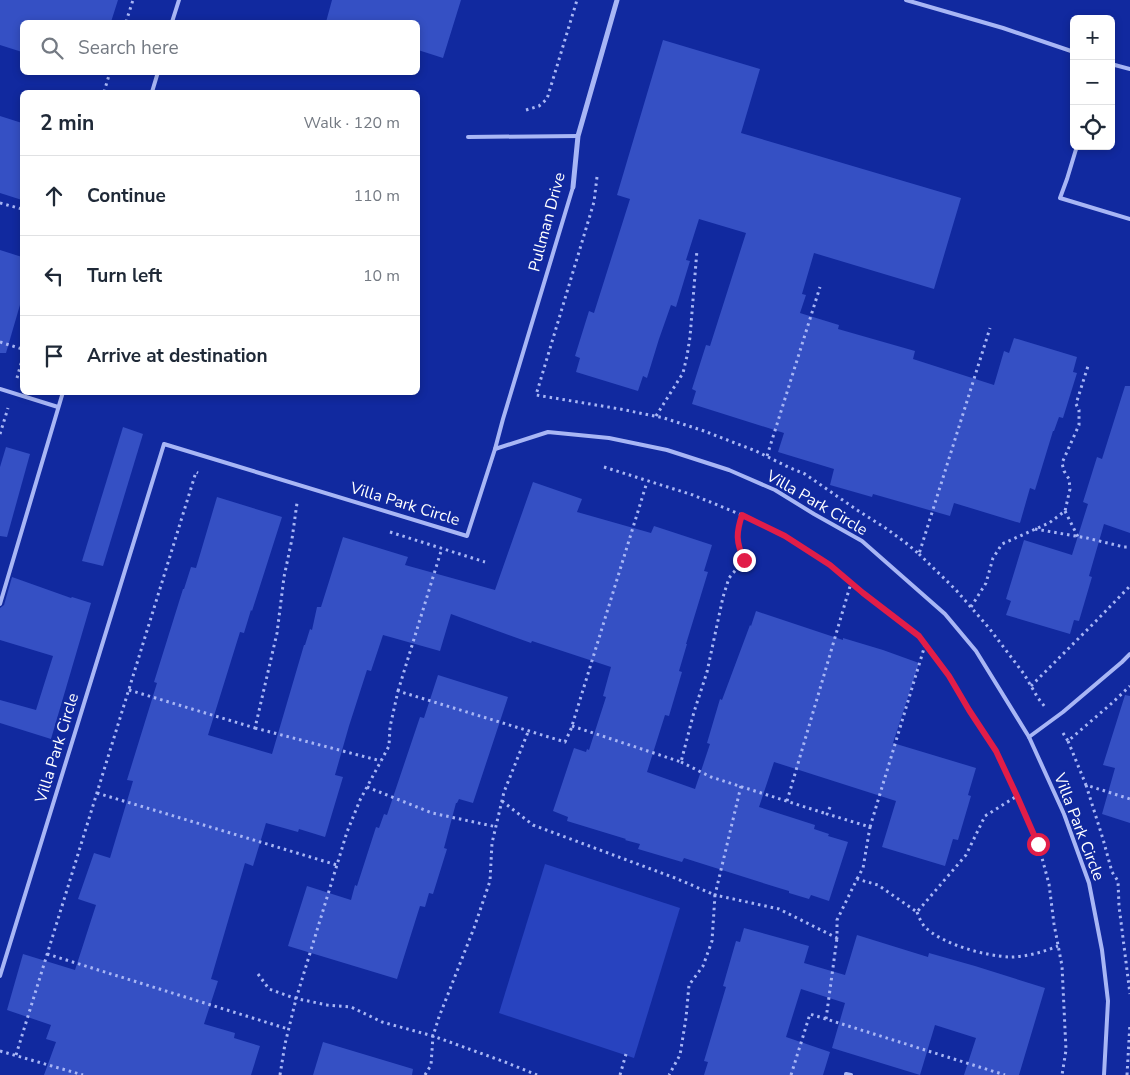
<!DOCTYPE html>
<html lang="en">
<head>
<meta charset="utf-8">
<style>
  :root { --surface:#fff; --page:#f2f2f3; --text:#1f2937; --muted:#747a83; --line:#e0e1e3 }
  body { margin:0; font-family:"Nunito Sans",sans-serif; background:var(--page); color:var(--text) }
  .controls { position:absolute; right:15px; top:15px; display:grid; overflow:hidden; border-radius:8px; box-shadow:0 2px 8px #0003 }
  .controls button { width:45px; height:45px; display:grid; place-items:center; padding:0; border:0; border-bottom:1px solid var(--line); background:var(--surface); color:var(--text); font:25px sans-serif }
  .stop { position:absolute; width:15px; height:15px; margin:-11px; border:4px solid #e11d48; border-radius:50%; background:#fff }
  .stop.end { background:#e11d48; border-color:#fff; box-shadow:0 1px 5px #0008 }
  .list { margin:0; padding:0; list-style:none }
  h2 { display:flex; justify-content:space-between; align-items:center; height:65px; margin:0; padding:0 20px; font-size:21px }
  h2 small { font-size:16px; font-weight:400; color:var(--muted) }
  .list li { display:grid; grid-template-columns:32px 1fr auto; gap:15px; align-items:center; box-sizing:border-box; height:80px; padding:0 20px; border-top:1px solid var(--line) }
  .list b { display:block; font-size:19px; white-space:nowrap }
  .list em { font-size:16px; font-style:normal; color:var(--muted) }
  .icon { flex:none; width:28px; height:28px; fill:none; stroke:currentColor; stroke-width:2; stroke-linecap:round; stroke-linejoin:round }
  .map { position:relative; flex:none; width:1130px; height:1075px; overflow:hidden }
  .search { position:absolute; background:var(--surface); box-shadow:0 2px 8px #0003; left:20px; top:20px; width:400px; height:55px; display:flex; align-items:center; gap:12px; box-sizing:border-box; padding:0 18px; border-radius:8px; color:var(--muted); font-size:19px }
  .panel { position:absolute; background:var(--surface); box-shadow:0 2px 8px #0003; left:20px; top:90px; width:400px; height:305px; border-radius:8px }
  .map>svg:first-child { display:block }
</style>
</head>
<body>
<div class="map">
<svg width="1130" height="1075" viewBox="0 0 1130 1075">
  <rect width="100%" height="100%" fill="#11299f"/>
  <polygon fill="#2843bf" points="545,864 680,908 634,1058 499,1013"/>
  <g fill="#3550c4">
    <polygon points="0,0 118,0 111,22 22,22 22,52 0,45"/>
    <polygon points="332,0 461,0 443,58 418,50 418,22 326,22"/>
    <polygon points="663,40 760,69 741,133 961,198 934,289 814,253 802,294 806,295 800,313 839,325 838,329 915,351 913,359 994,385 1004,351 1009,353 1014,338 1077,357 1073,372 1077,373 1063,418 1059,417 1054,431 1053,431 1035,490 1030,488 1020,523 954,503 950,516 873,494 872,497 830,485 834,469 778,452 784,433 692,404 696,391 692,389 706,345 710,346 746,233 699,219 686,260 690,261 676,307 671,305 659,339 647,378 643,376 638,391 576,372 580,358 575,356 589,311 594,313 630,199 617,195"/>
    <polygon points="0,116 22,123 22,200 0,193"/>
    <polygon points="0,250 22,257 22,298 6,353 0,353"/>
    <polygon points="1125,386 1130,386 1130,533 1104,524 1089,576 1092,577 1079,621 1074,620 1070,634 1006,615 1011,601 1006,599 1024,540 1072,555 1088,504 1083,502 1097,457 1102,459"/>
    <polygon points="123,427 143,434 103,566 82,561"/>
    <polygon points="6,447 30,454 7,537 0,536 0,467"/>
    <polygon points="533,482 582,499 577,512 651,533 654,526 712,545 704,571 708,572 686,644 687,644 679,671 682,672 669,716 665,715 647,772 695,789 710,744 707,743 720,699 722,700 750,625 751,626 756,611 843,640 843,638 883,650 919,663 893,743 976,768 968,795 971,796 958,840 953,839 945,866 882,847 896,801 774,762 759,807 815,825 814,829 829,834 828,836 848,842 829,901 811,895 809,899 789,893 789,891 779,888 684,858 682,862 638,849 640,844 625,840 626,839 567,821 568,817 553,811 574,748 586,752 587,749 589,750 606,697 603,696 611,667 532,641 531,643 451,614 440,651 383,635 371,671 367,670 349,726 335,775 343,777 325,837 299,829 298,832 266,823 253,866 245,863 211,979 218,981 204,1024 235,1033 234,1038 260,1046 251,1075 44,1075 56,1042 46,1039 51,1025 7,1010 23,954 75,970 96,905 78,899 94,853 110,858 133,781 127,780 157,683 154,682 183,589 184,589 191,567 196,568 217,497 282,517 252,611 251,610 244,633 240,632 208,735 272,754 304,645 305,645 310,629 312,630 317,607 321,607 343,537 408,557 405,565 495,590"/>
    <polygon points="12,577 71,598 72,597 91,603 51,739 0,723 0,700 36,710 53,656 0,640 0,608 4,605"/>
    <polygon points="438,675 508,697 473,803 459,799 457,803 456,803 444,848 447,849 433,894 429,893 425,907 420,906 397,979 288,946 307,886 351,900 355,885 357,886 376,827 379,828 384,814 387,815 420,717 424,718"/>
    <polygon points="1125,695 1130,696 1130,823 1102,814 1115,768 1103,765"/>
    <polygon points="744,928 809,946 804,963 845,975 857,935 928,957 929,953 975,966 1045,988 1019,1075 964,1075 976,1038 935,1025 920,1075 832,1048 845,1003 801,989 786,1037 830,1052 823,1075 704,1075 708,1062 704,1061 726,987 723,986 736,941 740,942"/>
    <polygon points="323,1042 413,1069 412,1075 313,1075"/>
  </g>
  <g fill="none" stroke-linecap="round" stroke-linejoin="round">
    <g stroke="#a8b6f5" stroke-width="3" stroke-dasharray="2.5 4" stroke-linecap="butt">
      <polyline points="126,22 133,0"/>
      <polyline points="104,92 110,72"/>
      <polyline points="526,110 539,106 547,99 577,0"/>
      <polyline points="597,177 594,202 536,395 620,409 664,418 704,431 756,451 786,466 805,474 857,510 887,529 906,543 919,554 990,328"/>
      <polyline points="0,203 22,209"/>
      <polyline points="0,342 22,349"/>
      <polyline points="17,378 22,360"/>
      <polyline points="656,416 683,373 687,356 690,337 697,250"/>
      <polyline points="0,434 8,408"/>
      <polyline points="767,456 820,287"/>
      <polyline points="604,467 693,495 742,515 785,536 830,565 863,593 919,636 949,676 969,710 996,751 1017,796 1038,843 1049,884 1054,924 1062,966 1066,1050 1062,1075"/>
      <polyline points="1065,511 1078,537"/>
      <polyline points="1035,529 1087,538 1124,547 1130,547"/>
      <polyline points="390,532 485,562"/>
      <polyline points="919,554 956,590 989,628 1024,674 1038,698 1045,707"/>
      <polyline points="971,607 986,583 993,558 1002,544 1049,523 1065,511 1070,489 1069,479 1064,471 1062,463 1079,425 1079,410 1076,404 1088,366"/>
      <polyline points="1031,686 1097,620 1130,586"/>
      <polyline points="129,690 255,728 277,633 284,577 292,539 297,503"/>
      <polyline points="398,691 442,548"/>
      <path d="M572,726L681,762L694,712L707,672L723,597L729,578L744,560C736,542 736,533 742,515"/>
      <polyline points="255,728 381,761"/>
      <polyline points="1063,733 1068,741 1112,703 1130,686"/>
      <polyline points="1068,741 1086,785 1130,799"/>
      <polyline points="681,762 711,777 827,814"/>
      <polyline points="1086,785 1103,839 1112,872 1118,881 1119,906 1130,994"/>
      <polyline points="741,786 715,895 779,909 837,938 837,920 857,879 878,885 917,912 966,855 985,816 1017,796"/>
      <polyline points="367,787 432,813 497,827"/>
      <polyline points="97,793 337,865"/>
      <polyline points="502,801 533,825 675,878 715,895 712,941 703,966 689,985 686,1018 680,1055 669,1075"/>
      <polyline points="787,801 851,583"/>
      <polyline points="830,807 827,814 870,827 863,868 857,879"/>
      <polyline points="870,827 925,645"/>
      <path d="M917,912C919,917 921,922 924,926C941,944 985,956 1010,957C1026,957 1043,952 1058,946"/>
      <polyline points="47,954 288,1029"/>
      <polyline points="258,974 269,989 294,998 327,1005 351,1007 382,1022 433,1036 439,1017 474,928 490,881 492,843 504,792 528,732"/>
      <polyline points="826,1019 837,938"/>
      <polyline points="0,1051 83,1075"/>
      <polyline points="16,1055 196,472 198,473"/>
      <polyline points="280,1075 285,1044 296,999 347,832 360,800 389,746 390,727 398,691 565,742 571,729 647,482"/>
      <polyline points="425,1075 431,1065 433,1036 505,1062 537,1075"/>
      <polyline points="620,1075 626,1054"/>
      <polyline points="791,1075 810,1014 1005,1075"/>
      <polyline points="1127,1075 1130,1023"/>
    </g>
    <g stroke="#a8b6f5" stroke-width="4">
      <polyline points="906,0 1003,28 1074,52"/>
      <polyline points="172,22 179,0"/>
      <polyline points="1111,64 1130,69"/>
      <polyline points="152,92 158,72"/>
      <polyline points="468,137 578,136"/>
      <polyline points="1077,146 1067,179 1060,198 1130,219"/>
      <polyline points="0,389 58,407"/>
      <polyline points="495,449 548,432 609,438 667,450 729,470 775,490 814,514 862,541 945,614 976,651 1029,737 1064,814 1089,883 1102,950 1108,1001 1104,1075"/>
      <polyline points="0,604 63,392"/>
      <polyline points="1029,737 1063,712 1122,662 1130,654"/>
      <polyline points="0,976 164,444 467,536 495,449 503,419 573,187"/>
      <polyline points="846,1075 846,1074 851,1075"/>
    </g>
    <polyline stroke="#a8b6f5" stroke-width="5" points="573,187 578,136 617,0"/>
  </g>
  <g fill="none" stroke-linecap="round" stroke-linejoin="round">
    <path stroke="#e11d48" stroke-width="6" d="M744,560C736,542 736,533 742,515L785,536L830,565L863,593L919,636L949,676L969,710L996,751L1017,796L1038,844"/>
  </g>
  <g text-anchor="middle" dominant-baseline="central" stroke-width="4.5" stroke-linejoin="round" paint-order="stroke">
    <g font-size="16" fill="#fff" stroke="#11299f">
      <text transform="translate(547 222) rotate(-75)">Pullman Drive</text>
      <text transform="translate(817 503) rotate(30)">Villa Park Circle</text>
      <text transform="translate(405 504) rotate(17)">Villa Park Circle</text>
      <text transform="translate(57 748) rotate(-73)">Villa Park Circle</text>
      <text transform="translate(1079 827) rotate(69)">Villa Park Circle</text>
    </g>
  </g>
</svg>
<div class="controls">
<button>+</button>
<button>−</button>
<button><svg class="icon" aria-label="locate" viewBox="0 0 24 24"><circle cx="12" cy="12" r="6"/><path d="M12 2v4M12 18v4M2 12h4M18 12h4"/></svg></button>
</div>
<div class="stop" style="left:1038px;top:844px"></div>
<div class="stop end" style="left:744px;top:560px"></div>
<div class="search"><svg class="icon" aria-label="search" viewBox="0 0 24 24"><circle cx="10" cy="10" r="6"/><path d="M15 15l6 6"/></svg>Search here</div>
<section class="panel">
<h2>2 min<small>Walk · 120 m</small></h2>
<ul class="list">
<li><svg class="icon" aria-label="ahead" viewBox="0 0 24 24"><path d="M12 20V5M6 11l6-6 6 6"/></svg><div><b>Continue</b></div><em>110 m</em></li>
<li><svg class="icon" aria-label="left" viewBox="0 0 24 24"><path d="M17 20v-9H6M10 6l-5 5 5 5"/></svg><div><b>Turn left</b></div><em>10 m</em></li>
<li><svg class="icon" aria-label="arrive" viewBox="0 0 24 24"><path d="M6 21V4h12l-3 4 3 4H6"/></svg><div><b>Arrive at destination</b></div></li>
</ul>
</section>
</div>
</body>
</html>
